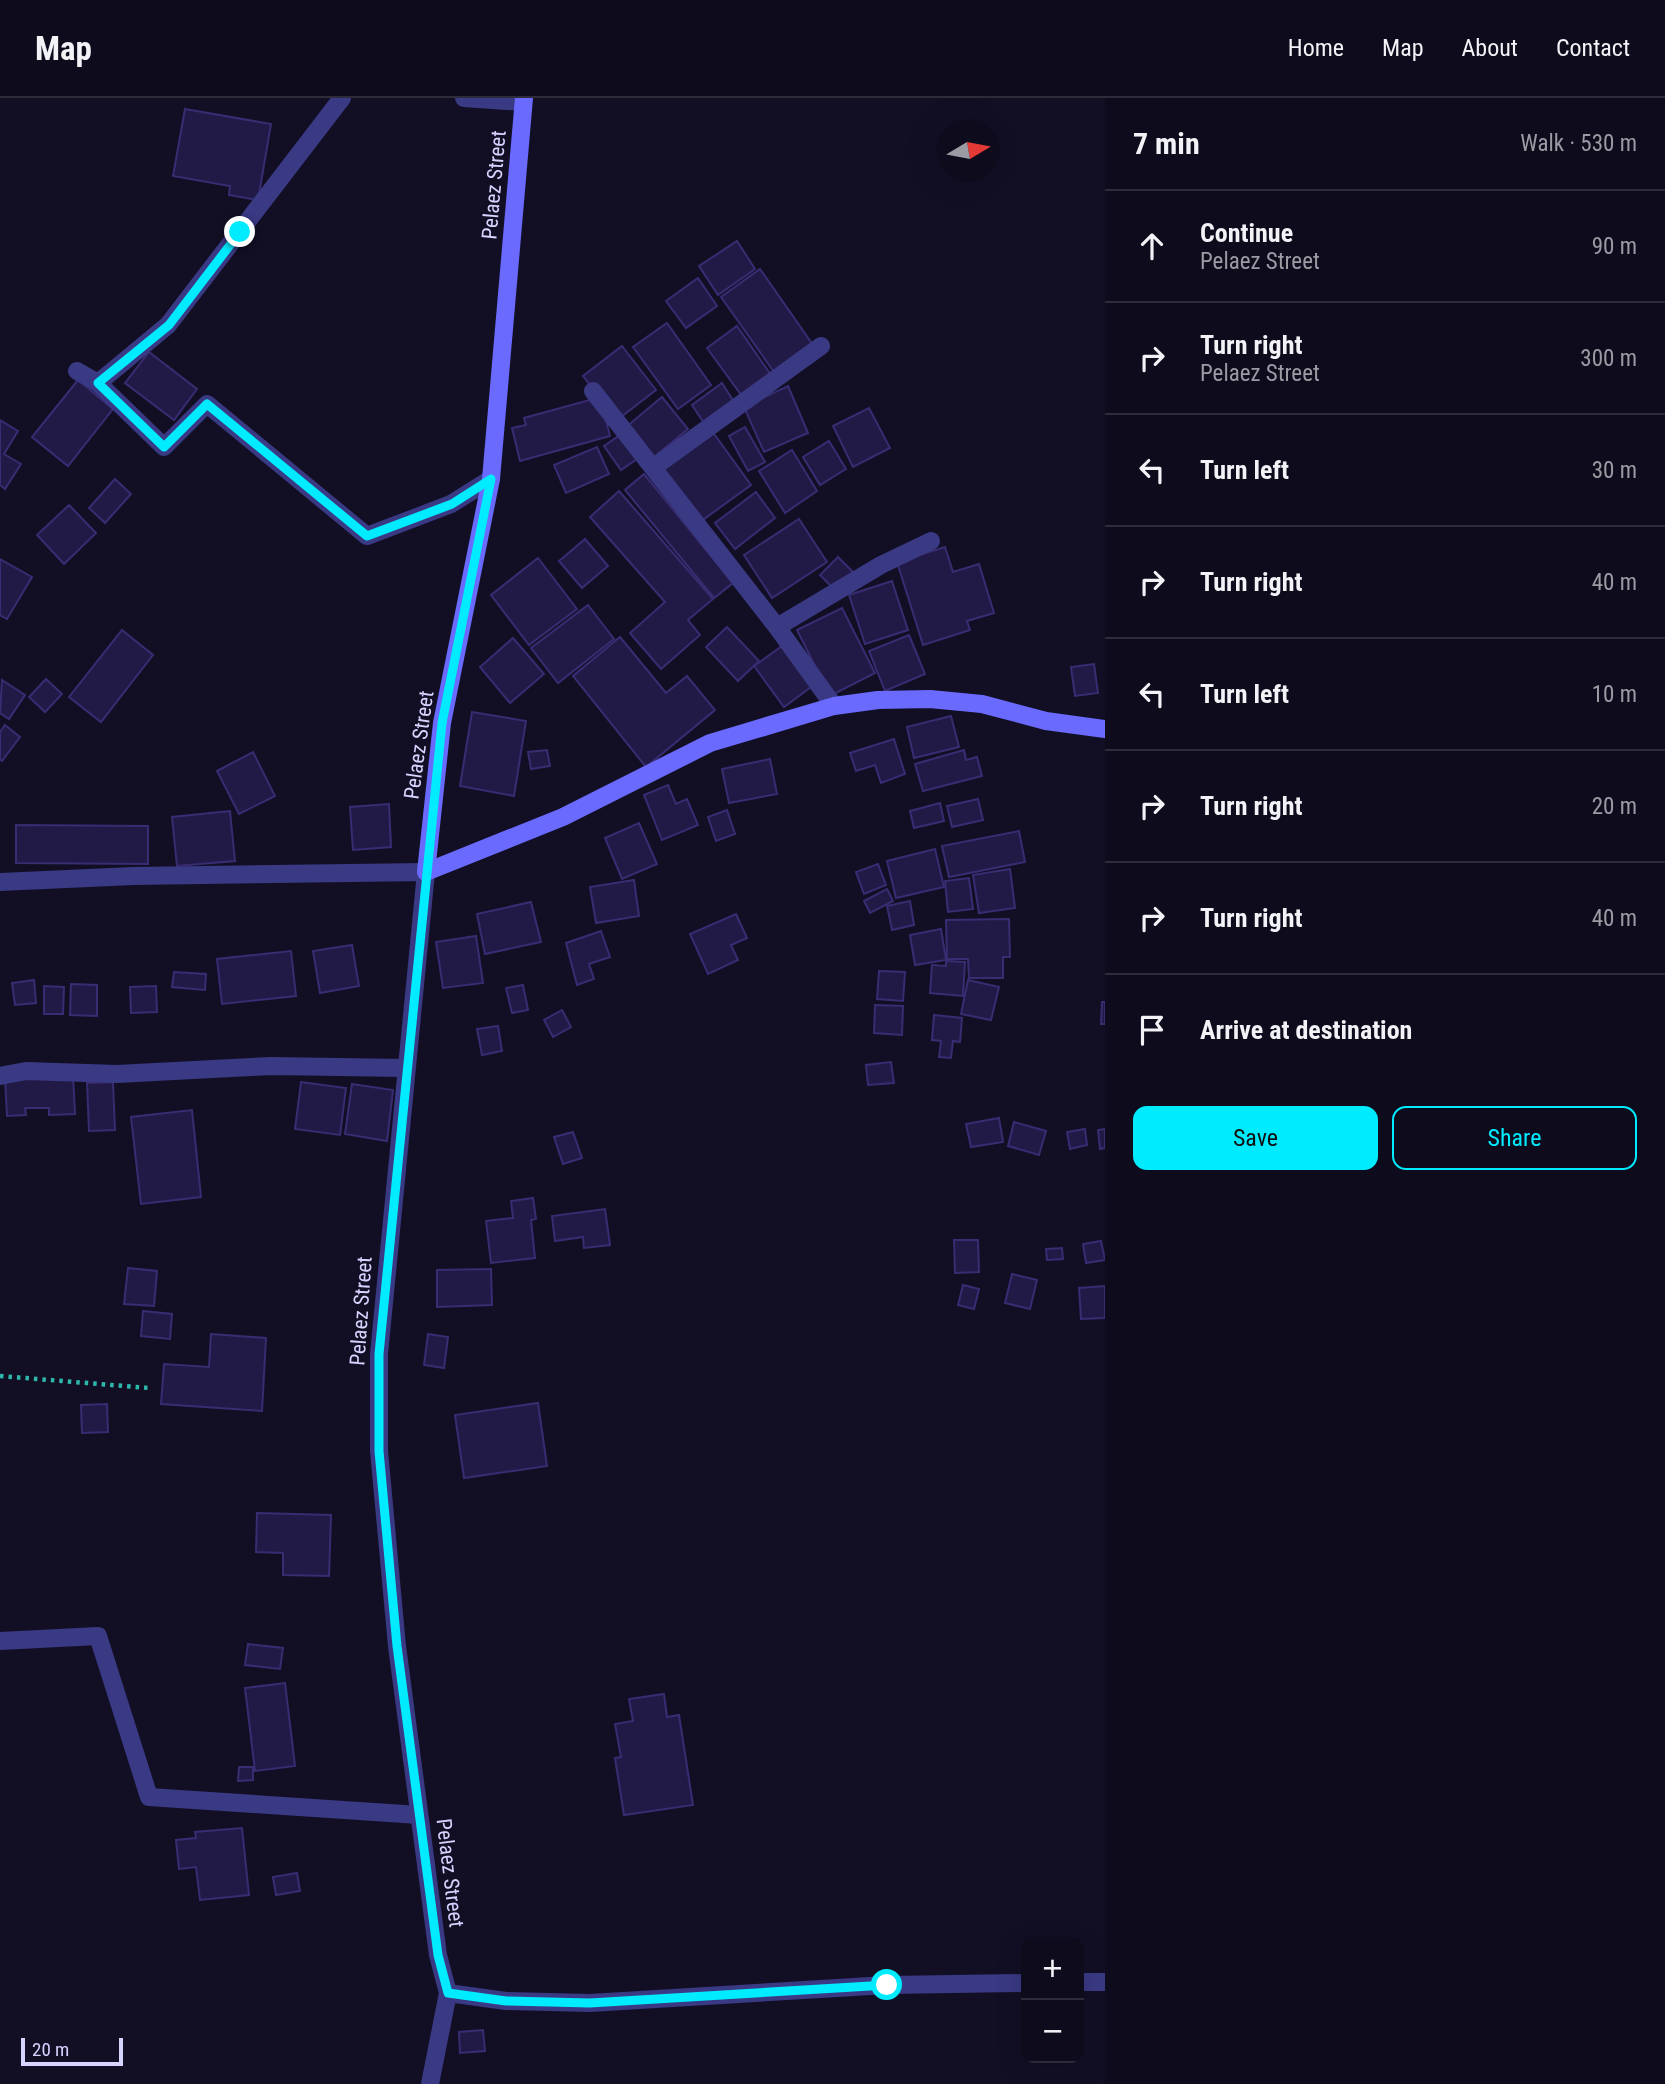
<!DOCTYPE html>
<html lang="en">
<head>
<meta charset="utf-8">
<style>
  :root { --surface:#0e0b1c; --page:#171425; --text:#f1f3f6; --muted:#9b9ba3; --line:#2e2b3b; --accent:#00ebfe }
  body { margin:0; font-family:"Roboto Condensed",sans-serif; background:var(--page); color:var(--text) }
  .controls { position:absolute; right:21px; bottom:21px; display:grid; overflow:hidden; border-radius:14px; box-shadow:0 7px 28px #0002 }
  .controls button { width:63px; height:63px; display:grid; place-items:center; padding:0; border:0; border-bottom:2px solid var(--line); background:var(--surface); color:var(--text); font:35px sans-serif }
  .compass { position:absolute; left:937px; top:21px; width:63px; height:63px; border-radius:50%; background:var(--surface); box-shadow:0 7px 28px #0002; rotate:80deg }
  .scale { position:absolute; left:21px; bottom:18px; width:102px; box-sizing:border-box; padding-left:7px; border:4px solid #d6d3ff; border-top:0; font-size:19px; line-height:24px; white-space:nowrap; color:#d6d3ff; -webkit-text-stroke:5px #120f25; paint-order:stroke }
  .stop { position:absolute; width:21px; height:21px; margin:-16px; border:5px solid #00ebfe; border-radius:50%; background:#fff }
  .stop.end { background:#00ebfe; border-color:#fff; box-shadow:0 2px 7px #0008 }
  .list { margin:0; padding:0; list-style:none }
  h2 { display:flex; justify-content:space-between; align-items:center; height:91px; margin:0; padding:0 28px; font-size:30px }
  h2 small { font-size:23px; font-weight:400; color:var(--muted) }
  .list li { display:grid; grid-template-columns:46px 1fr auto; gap:21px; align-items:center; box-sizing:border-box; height:112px; padding:0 28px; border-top:2px solid var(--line) }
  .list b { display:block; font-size:26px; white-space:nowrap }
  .list p { margin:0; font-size:23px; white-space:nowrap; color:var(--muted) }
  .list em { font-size:23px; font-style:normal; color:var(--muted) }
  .actions { display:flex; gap:14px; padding:21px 28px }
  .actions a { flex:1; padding:16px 0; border:2px solid var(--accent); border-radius:14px; text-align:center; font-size:24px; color:var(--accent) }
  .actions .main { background:var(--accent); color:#111 }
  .icon { flex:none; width:38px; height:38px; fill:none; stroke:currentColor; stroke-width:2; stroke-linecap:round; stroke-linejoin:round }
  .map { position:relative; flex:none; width:1105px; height:1986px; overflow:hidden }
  header { display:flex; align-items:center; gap:42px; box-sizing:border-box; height:98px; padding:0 35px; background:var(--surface); border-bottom:2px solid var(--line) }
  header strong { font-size:33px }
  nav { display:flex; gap:38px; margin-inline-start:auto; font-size:24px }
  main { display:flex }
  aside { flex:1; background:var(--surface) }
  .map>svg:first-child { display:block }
</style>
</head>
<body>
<header>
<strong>Map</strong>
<nav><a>Home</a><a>Map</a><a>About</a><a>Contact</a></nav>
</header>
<main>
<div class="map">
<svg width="1105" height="1986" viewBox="0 0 1105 1986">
  <rect width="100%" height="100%" fill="#120f25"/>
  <g fill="#221a46" stroke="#382c72" stroke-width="2">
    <polygon points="185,11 271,26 258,102 229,97 230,88 173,78"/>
    <polygon points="737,143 755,171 718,197 699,168"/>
    <polygon points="760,171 813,247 774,274 721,199"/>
    <polygon points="698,180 717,208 686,230 666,203"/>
    <polygon points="667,225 711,287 678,311 633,249"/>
    <polygon points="737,228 771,277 742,298 707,250"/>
    <polygon points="622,248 656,292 617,322 583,278"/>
    <polygon points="149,254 197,291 174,322 125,285"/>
    <polygon points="78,282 113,311 68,368 32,339"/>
    <polygon points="722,285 734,304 704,325 692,307"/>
    <polygon points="788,288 808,335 764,354 744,309"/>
    <polygon points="662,299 688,331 653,360 626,329"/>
    <polygon points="593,301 602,307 610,338 520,363 512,330 526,327 524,320"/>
    <polygon points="869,310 890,350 853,369 833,328"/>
    <polygon points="0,322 18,333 4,356 21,366 5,391 0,387"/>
    <polygon points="745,329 765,364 748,373 729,338"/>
    <polygon points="712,333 751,387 700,424 661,370"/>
    <polygon points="623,335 640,359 621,372 604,348"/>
    <polygon points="829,343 846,371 820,387 803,359"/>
    <polygon points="597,349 609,376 566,395 554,367"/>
    <polygon points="792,352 817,393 785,415 759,373"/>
    <polygon points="644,376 733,485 714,500 625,392"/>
    <polygon points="115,381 131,396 105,425 89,410"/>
    <polygon points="619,393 713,501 688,522 700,537 661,571 630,535 665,504 590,419"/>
    <polygon points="756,394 775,420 735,451 715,425"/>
    <polygon points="69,407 96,435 64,466 37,437"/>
    <polygon points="799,421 827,464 772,500 744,457"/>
    <polygon points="585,441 608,468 582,490 559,463"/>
    <polygon points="945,449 953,474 979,466 994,515 967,523 970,532 923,547 897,464"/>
    <polygon points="838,459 853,474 835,492 820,477"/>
    <polygon points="538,460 577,511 529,547 491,497"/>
    <polygon points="0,461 32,479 7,521 0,517"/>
    <polygon points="892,483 908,532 865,546 849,497"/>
    <polygon points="588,507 614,541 558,585 531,550"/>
    <polygon points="842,510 875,575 830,598 797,532"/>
    <polygon points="727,529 759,563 738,583 706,549"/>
    <polygon points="122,532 153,557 101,624 69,599"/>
    <polygon points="909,537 925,576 885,593 869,553"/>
    <polygon points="620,539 666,595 687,578 715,612 646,669 573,578"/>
    <polygon points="513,540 544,576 510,605 480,569"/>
    <polygon points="785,546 815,586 784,609 754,568"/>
    <polygon points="1094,566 1098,595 1075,598 1071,569"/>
    <polygon points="46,581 62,596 45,614 29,599"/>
    <polygon points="2,582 25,597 9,621 0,615"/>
    <polygon points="472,614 526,623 514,698 460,688"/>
    <polygon points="951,618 959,649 914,660 907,629"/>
    <polygon points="5,627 20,639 2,663 0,661 0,634"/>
    <polygon points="894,641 905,676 881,685 875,667 856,673 850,655"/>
    <polygon points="547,652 550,668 531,671 528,654"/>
    <polygon points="964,652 966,662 977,659 982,678 923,693 915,666"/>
    <polygon points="253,654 275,698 239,716 217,673"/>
    <polygon points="770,661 777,696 729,705 722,671"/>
    <polygon points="668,687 676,706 687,701 698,727 662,742 644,697"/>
    <polygon points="978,701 983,722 952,729 947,708"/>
    <polygon points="940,705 944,723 914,730 910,713"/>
    <polygon points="389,706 391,749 353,752 350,709"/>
    <polygon points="727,712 735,736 716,743 708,719"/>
    <polygon points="230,713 235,763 177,768 172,719"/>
    <polygon points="639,725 657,766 622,781 605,740"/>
    <polygon points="16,727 148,728 148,766 16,765"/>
    <polygon points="1019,733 1025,764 949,779 942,748"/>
    <polygon points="935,751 944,789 896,800 887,763"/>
    <polygon points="878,766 886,787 864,796 856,774"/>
    <polygon points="1010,771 1015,810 979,815 973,777"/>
    <polygon points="969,780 973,811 948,814 945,783"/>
    <polygon points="634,782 639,818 596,825 590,789"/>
    <polygon points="887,791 893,803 870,815 864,803"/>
    <polygon points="910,803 914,827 892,832 887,808"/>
    <polygon points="531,804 541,844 485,856 477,816"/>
    <polygon points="736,816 747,840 731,847 738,862 708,876 690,836"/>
    <polygon points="1009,821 1010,859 1003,859 1003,880 969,880 968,861 947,861 946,822"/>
    <polygon points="941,831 946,862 915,867 910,837"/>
    <polygon points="601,833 610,859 589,866 594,881 577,887 566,845"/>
    <polygon points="476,838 483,885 443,890 436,844"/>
    <polygon points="352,847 359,888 320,895 313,853"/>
    <polygon points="291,853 296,898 222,906 217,861"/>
    <polygon points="946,863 965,864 963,898 930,895 932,867 946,868"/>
    <polygon points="879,873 905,874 903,903 877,901"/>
    <polygon points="174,874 206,876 205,892 172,889"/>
    <polygon points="34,882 36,905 15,907 12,885"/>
    <polygon points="968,882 999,889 991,922 961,916"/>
    <polygon points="71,886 97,887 97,918 70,917"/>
    <polygon points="523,887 528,912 512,915 506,890"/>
    <polygon points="44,888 64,889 63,916 44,916"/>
    <polygon points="156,888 157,914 131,915 130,889"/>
    <polygon points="1102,904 1105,904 1105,926 1101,926"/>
    <polygon points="875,907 903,908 902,937 874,935"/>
    <polygon points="562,912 571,929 553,939 544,922"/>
    <polygon points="934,917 962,920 960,944 953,943 951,960 939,959 941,943 932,942"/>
    <polygon points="498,928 502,953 482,957 477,931"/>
    <polygon points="891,964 894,985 868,987 866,967"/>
    <polygon points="73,977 75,1016 49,1017 49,1010 25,1010 26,1017 7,1018 5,980"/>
    <polygon points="113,984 115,1032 89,1033 87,985"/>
    <polygon points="301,984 346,990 340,1037 295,1031"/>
    <polygon points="352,986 393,992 387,1043 345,1036"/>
    <polygon points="192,1012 201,1099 141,1106 131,1019"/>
    <polygon points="999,1020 1003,1044 971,1049 966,1026"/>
    <polygon points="1014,1024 1046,1033 1039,1057 1008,1048"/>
    <polygon points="1085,1031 1087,1047 1070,1051 1067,1034"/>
    <polygon points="1105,1031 1105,1050 1100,1051 1098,1032"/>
    <polygon points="573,1034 582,1060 563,1066 554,1039"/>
    <polygon points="533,1100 536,1121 531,1122 535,1160 491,1165 486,1123 513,1120 511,1103"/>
    <polygon points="605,1111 610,1147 584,1150 583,1139 555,1143 552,1118"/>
    <polygon points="954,1142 978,1142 979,1174 955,1175"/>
    <polygon points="1101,1143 1105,1162 1086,1165 1083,1146"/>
    <polygon points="1062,1150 1063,1161 1047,1162 1046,1151"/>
    <polygon points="128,1170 157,1173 154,1208 124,1206"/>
    <polygon points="491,1171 492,1207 437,1209 437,1172"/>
    <polygon points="1012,1176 1037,1182 1030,1211 1005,1205"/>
    <polygon points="963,1187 979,1191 974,1211 958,1207"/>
    <polygon points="1105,1188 1105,1220 1081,1221 1079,1190"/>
    <polygon points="143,1213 172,1216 170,1241 141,1238"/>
    <polygon points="211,1236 266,1240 262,1313 161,1306 164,1266 209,1269"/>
    <polygon points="428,1236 448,1239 444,1270 424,1267"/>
    <polygon points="538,1305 547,1368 464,1380 455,1317"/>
    <polygon points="107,1306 108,1334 82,1335 81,1307"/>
    <polygon points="257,1415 331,1417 329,1478 283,1477 283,1455 256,1454"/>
    <polygon points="248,1546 283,1550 280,1571 245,1567"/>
    <polygon points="285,1585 295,1668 255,1673 245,1590"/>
    <polygon points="664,1596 667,1619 679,1617 693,1707 624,1717 615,1660 621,1659 615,1626 633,1623 629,1601"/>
    <polygon points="239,1669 253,1669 253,1682 238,1683"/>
    <polygon points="242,1730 249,1797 200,1802 196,1769 179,1771 176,1742 196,1740 195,1734"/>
    <polygon points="297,1775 300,1793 276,1797 273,1779"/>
    <polygon points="483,1932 485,1953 460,1955 459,1934"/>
  </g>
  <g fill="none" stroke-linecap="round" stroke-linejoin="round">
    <polyline stroke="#2eb7ab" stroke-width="4.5" stroke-dasharray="3.5 5" stroke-linecap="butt" points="0,1278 149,1290"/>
    <g stroke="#3a3984" stroke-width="18">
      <polyline points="77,273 98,285 164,349 207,306 367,438 451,406 491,381"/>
      <polyline points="98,285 168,227 342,0"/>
      <polyline points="654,369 821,248"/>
      <polyline points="777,529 881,467 931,443"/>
    </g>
    <g stroke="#3a3984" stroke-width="18">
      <polyline points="464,0 523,4"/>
      <polyline points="593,293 777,529 834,608"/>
      <polyline points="0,784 133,778 426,774 379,1256 379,1353 397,1548 438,1857 448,1895 506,1903 590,1905 887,1887 1026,1885"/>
      <polyline points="0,978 26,973 117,976 271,968 406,970"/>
      <polyline points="0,1543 98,1538 149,1699 419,1717"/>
      <polyline points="1079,1884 1105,1884"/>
      <polyline points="430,1986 448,1895"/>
    </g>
    <polyline stroke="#6a6aff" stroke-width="18" points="524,0 491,381 442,625 426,774 563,719 710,645 834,608 878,602 930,601 982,606 1046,623 1105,631"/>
  </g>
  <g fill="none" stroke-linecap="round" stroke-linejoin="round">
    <polyline stroke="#00ebfe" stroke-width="9" points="240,134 169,227 98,285 164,349 207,306 367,438 452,406 491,381 442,625 379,1256 379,1353 397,1548 438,1857 448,1895 506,1903 590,1905 887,1887"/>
  </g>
  <g text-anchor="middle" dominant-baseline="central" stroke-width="5" stroke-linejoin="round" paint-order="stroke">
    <g font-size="21" fill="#d6d3ff" stroke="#120f25">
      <text transform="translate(494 87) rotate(-85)">Pelaez Street</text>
      <text transform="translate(419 647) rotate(-82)">Pelaez Street</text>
      <text transform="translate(361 1213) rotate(-86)">Pelaez Street</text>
      <text transform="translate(450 1775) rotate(83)">Pelaez Street</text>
    </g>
  </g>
</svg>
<div class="controls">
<button>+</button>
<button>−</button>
</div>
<svg class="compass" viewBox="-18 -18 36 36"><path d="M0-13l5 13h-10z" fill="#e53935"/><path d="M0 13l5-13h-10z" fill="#9b9ba3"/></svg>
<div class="scale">20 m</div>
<div class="stop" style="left:887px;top:1887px"></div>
<div class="stop end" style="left:240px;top:134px"></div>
</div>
<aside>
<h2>7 min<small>Walk · 530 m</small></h2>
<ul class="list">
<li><svg class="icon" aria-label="ahead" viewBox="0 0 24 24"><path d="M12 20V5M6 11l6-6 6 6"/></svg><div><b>Continue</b><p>Pelaez Street</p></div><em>90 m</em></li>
<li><svg class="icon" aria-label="right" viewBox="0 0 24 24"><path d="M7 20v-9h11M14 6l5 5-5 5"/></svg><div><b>Turn right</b><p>Pelaez Street</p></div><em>300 m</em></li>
<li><svg class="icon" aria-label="left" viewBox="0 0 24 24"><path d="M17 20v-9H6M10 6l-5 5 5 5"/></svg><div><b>Turn left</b></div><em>30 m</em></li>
<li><svg class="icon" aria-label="right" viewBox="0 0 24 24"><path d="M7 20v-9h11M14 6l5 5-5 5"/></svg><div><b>Turn right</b></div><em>40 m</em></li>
<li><svg class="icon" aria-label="left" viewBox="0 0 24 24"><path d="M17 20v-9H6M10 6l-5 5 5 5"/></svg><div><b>Turn left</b></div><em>10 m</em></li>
<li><svg class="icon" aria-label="right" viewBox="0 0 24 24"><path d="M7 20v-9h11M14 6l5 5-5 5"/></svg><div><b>Turn right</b></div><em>20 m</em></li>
<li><svg class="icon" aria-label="right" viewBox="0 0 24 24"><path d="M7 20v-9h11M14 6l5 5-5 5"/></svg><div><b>Turn right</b></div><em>40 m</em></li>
<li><svg class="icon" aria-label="arrive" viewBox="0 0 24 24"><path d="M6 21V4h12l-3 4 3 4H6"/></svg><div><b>Arrive at destination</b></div></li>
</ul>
<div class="actions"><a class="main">Save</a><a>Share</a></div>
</aside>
</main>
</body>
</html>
